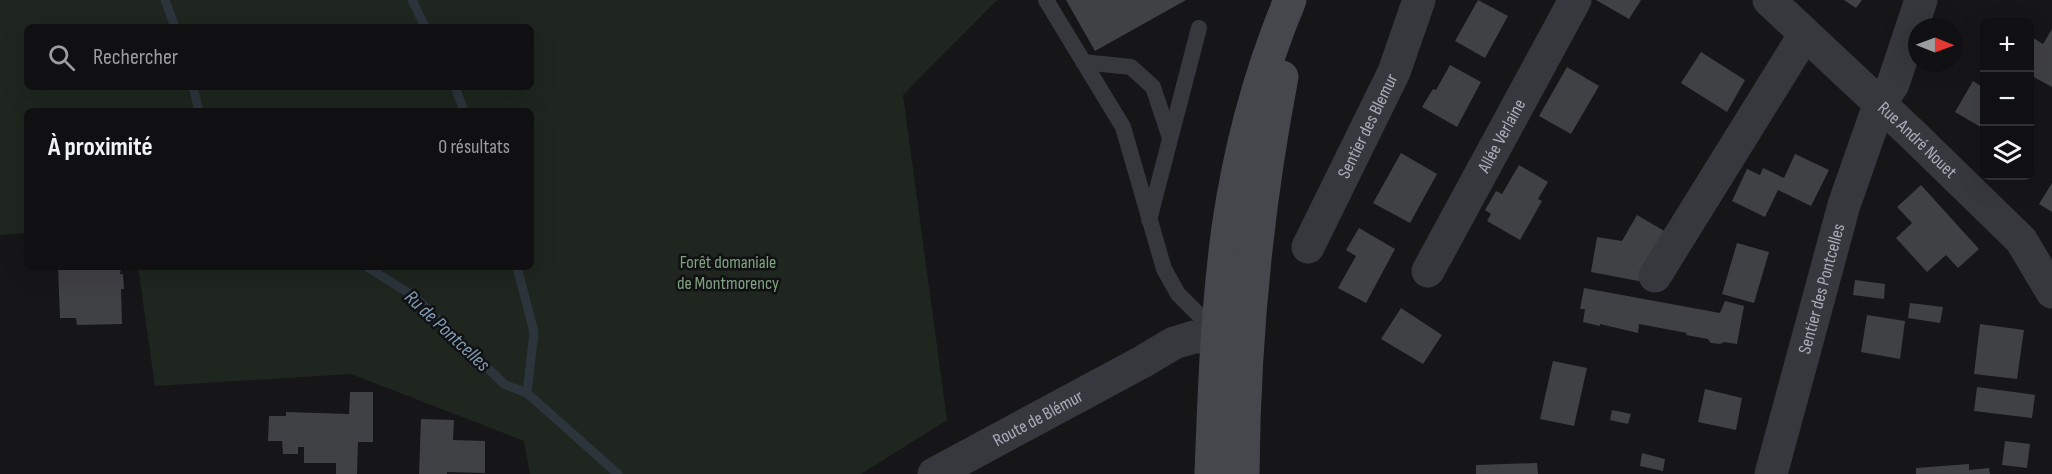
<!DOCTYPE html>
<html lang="fr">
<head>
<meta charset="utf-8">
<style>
  :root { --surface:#101012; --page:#19191b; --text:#f1f3f6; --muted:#9c9d9f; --line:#303032 }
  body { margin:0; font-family:"Sofia Sans Condensed",sans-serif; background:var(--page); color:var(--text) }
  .controls { position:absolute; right:18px; top:18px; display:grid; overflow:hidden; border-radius:9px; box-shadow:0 6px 24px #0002 }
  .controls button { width:54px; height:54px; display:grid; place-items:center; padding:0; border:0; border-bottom:2px solid var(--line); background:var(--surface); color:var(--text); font:30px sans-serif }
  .compass { position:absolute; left:1908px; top:18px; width:54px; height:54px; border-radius:50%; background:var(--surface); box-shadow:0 6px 24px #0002; rotate:91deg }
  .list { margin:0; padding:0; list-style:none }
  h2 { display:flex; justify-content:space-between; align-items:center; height:78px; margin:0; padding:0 24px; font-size:26px }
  h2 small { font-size:20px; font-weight:400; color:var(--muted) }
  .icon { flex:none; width:33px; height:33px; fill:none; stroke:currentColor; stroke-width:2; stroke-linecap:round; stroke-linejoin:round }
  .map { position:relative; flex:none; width:2052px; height:474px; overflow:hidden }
  .search { position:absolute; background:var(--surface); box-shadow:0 6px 24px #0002; left:24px; top:24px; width:510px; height:66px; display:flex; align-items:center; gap:15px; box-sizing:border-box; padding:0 21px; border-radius:9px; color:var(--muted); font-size:22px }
  .panel { position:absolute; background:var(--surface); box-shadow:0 6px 24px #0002; left:24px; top:108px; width:510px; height:162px; border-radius:9px }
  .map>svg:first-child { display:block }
</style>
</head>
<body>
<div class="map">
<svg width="2052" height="474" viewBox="0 0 2052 474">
  <rect width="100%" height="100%" fill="#161618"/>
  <path fill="#1e261f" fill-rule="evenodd" d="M0,0H997L903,95L947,420L861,474H530L524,441L351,374L155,386L138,267H531V111H27V233L0,235ZM27,27H531V87H27Z"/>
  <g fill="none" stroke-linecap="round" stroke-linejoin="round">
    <g stroke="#2c353c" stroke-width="9">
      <polyline points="165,0 175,27"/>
      <polyline points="412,0 425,27"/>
      <polyline points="193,87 199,111"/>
      <polyline points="455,87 464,111"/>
      <polyline points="367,267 415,297 504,384 527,393"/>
      <polyline points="517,267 534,332 527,393 618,474"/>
    </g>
  </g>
  <g fill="#404145">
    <polygon points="1066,0 1186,0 1095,51"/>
    <polygon points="1478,0 1508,16 1485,58 1455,41"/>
    <polygon points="1596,0 1641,0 1629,19"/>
    <polygon points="1844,0 1862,0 1856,8"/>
    <polygon points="2052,29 2052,87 2030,75 2030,36 2043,44"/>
    <polygon points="1701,52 1745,80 1727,112 1681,83"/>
    <polygon points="1450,65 1481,82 1457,127 1422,107 1433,89 1436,90"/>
    <polygon points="1567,67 1599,86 1571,134 1539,116"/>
    <polygon points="1973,81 1984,88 1984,129 1955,112"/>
    <polygon points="1401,153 1437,174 1410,223 1373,203"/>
    <polygon points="1795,154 1829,170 1811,206 1778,190 1765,217 1732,201 1747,169 1760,175 1763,168 1784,178"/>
    <polygon points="1519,165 1548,182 1538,199 1542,201 1520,240 1487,221 1491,214 1485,210 1496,191 1502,194"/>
    <polygon points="2052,183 2052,212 2039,204"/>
    <polygon points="1921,185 1979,249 1958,268 1946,255 1927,272 1896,238 1912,223 1897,207"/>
    <polygon points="1637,215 1671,235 1644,282 1591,272 1597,237 1622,241"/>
    <polygon points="1359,228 1395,249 1366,303 1338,288 1356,256 1346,250"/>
    <polygon points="1737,243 1769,252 1754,303 1722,294"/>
    <polygon points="58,267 121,267 120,274 123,274 124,289 121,289 122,324 77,325 76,318 60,318"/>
    <polygon points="1855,280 1885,284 1884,299 1853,295"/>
    <polygon points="1584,288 1720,313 1725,301 1744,306 1737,344 1724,342 1720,344 1711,343 1708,339 1686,335 1687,333 1639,324 1638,333 1600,324 1600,326 1583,322 1585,309 1580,309"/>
    <polygon points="1910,303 1943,307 1940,323 1908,318"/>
    <polygon points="1401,308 1442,335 1423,364 1381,339"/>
    <polygon points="1867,315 1905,321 1900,359 1861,352"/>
    <polygon points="1980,324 2024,330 2017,379 1974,374"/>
    <polygon points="1553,361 1587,368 1574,426 1540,419"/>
    <polygon points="1977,387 2035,395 2032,418 1974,411"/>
    <polygon points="1705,389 1742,398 1736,430 1698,422"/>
    <polygon points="350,392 373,392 373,442 358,442 357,474 336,474 336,463 304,463 304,447 298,447 298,454 283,454 282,441 268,441 269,416 286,416 286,412 349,414"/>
    <polygon points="1612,410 1631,414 1628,424 1610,420"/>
    <polygon points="421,419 454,420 453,440 485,441 485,473 447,472 447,474 419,474"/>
    <polygon points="2005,441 2030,444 2027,468 2002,465"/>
    <polygon points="1642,453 1665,459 1663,471 1640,466"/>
    <polygon points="1537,463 1538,474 1476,474 1476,465"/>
    <polygon points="1969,464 1969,470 1989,468 1990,474 1916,474 1916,468"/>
  </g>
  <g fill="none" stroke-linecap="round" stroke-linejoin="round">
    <g stroke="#37383d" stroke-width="16">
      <polyline points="1046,0 1123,127 1164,269 1178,294 1217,333"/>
      <polyline points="1083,62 1131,67 1153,87 1170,138"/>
      <polyline points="1149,220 1199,28"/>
    </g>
    <g stroke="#37383d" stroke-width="33">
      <path id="s1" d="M1769,0L1911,133L2021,240L2052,292"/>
      <path id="s2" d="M1308,247L1394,72L1419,0"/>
      <path id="s3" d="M1428,271L1575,0"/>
      <polyline points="1655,276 1805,34"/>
      <path id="s4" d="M934,474L1142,362L1174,343L1194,337H1247"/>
      <path id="s5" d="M1771,474L1844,205L1879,105L1893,84L1921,0"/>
    </g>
    <g stroke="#45474d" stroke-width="33">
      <path d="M1211,474C1214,392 1217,309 1228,228C1239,151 1260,72 1290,0"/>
      <path d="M1243,474C1244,341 1257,207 1282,77"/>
    </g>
  </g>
  <g text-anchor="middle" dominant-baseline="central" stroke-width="5" stroke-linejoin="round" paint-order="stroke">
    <g font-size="18" fill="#a8adb8" stroke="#111113">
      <text stroke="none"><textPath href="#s2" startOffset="135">Sentier des Blemur</textPath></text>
      <text stroke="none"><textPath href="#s3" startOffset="154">Allée Verlaine</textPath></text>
      <text stroke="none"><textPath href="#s1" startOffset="204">Rue André Nouet</textPath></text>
      <text stroke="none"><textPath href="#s5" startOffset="192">Sentier des Pontcelles</textPath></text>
      <text stroke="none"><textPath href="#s4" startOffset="118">Route de Blémur</textPath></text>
    </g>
    <g font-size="18" fill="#7fa381" stroke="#111113">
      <text x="728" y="262">Forêt domaniale<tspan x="728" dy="21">de Montmorency</tspan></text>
    </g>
    <g font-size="20" font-style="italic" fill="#7f9bb3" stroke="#111113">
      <text transform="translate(447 331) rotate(43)">Ru de Pontcelles</text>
    </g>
  </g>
</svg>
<div class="controls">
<button>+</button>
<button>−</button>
<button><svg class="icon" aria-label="layers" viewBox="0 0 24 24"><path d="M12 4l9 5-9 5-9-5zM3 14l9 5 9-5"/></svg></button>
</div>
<svg class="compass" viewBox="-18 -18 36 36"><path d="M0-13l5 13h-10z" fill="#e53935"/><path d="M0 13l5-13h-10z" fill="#9c9d9f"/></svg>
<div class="search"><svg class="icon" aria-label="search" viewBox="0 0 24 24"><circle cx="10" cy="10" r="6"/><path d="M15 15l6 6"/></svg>Rechercher</div>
<section class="panel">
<h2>À proximité<small>0 résultats</small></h2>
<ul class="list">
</ul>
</section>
</div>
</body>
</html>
